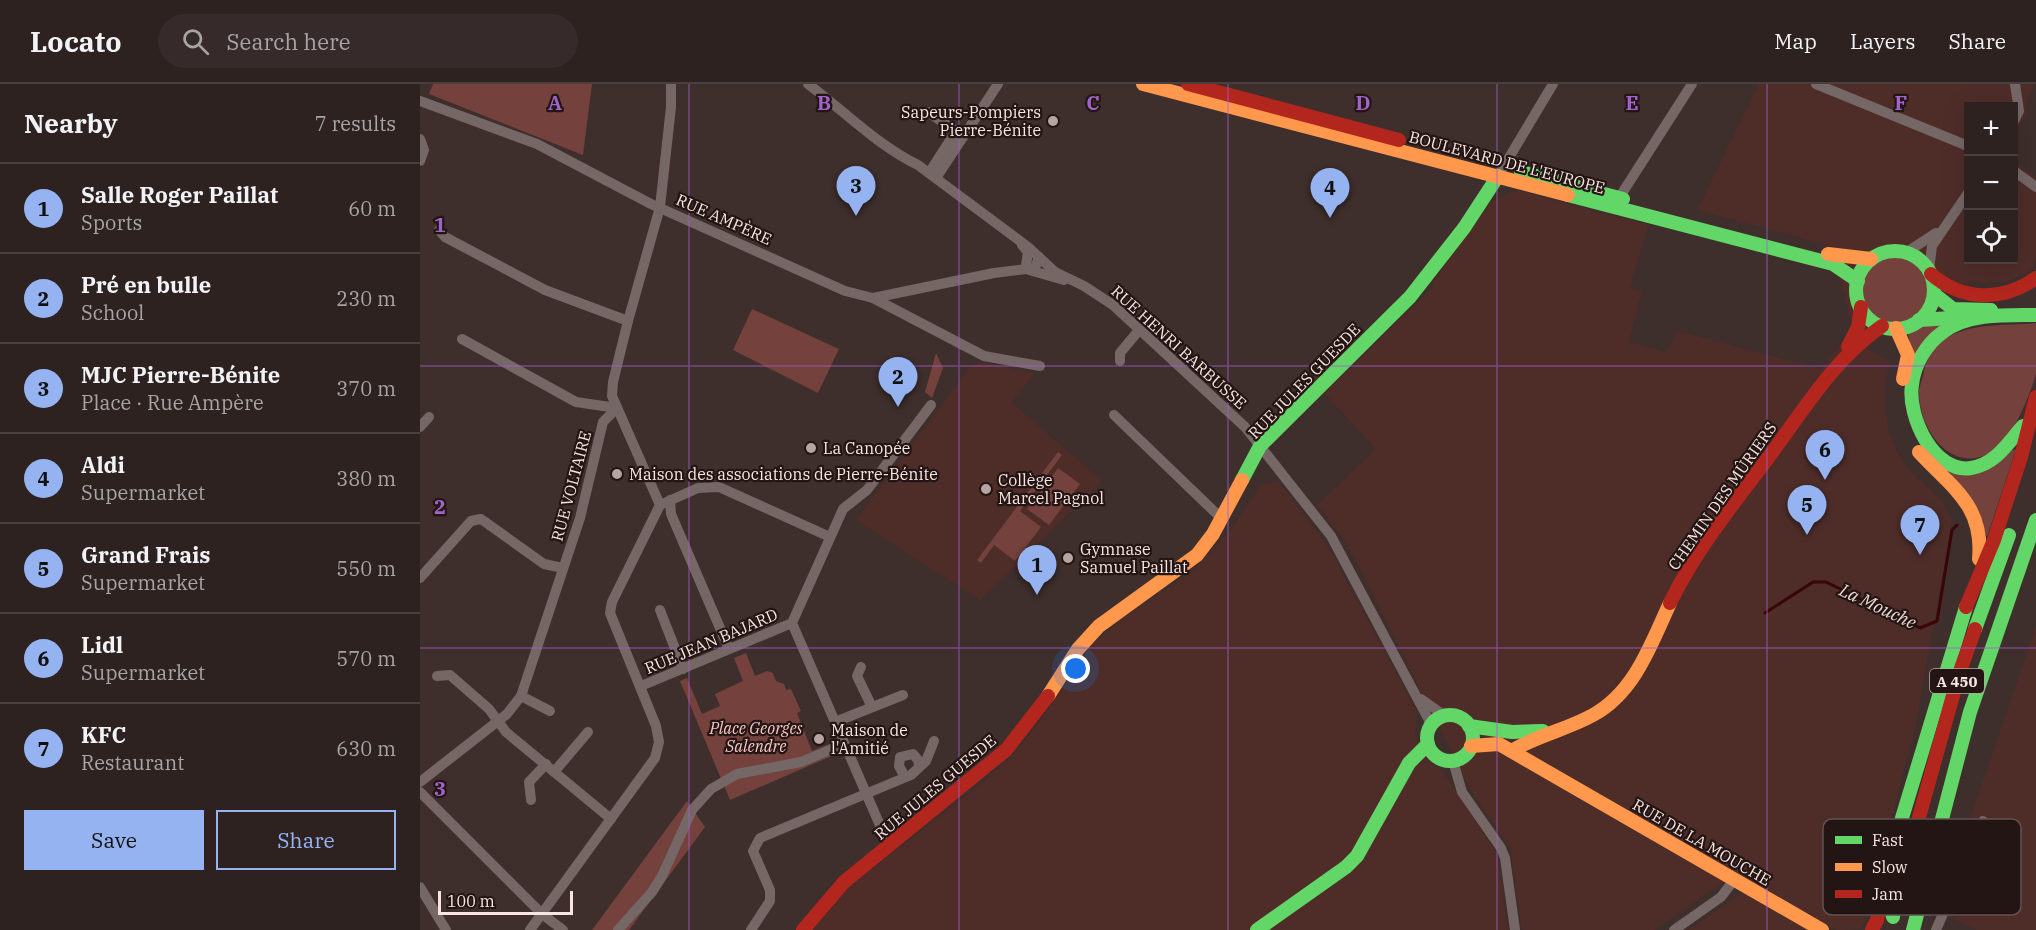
<!DOCTYPE html>
<html lang="en">
<head>
<meta charset="utf-8">
<style>
  :root { --surface:#2e2221; --page:#362a2a; --text:#f1f3f6; --muted:#a7a4a5; --line:#493f3f; --accent:#95b2f1 }
  body { margin:0; font-family:"IBM Plex Serif",serif; background:var(--page); color:var(--text) }
  .controls { position:absolute; right:18px; top:18px; display:grid; overflow:hidden; border-radius:0px; box-shadow:0 6px 24px #0002 }
  .controls button { width:54px; height:54px; display:grid; place-items:center; padding:0; border:0; border-bottom:2px solid var(--line); background:var(--surface); color:var(--text); font:30px sans-serif }
  .scale { position:absolute; left:18px; bottom:15px; width:135px; box-sizing:border-box; padding-left:6px; border:3px solid #f8e4e2; border-top:0; font-size:16px; line-height:21px; white-space:nowrap; color:#f8e4e2; -webkit-text-stroke:4px #221513; paint-order:stroke }
  .you { position:absolute; left:656px; top:585px; width:21px; height:21px; margin:-15px; border:4px solid #fff; border-radius:50%; background:#1a73e8; box-shadow:0 0 0 9px #1a73e833 }
  .badge { display:grid; place-items:center; width:39px; height:39px; border-radius:50%; background:var(--accent); color:#111; font-size:20px; font-weight:700 }
  .pin { position:absolute; translate:-50% -50px; filter:drop-shadow(0 2px 3px #0008) }
  .pin::after { content:''; position:absolute; top:32px; width:21px; height:18px; background:inherit; clip-path:polygon(0 0,100% 0,50% 100%) }
  .list { margin:0; padding:0; list-style:none }
  h2 { display:flex; justify-content:space-between; align-items:center; height:78px; margin:0; padding:0 24px; font-size:26px }
  h2 small { font-size:20px; font-weight:400; color:var(--muted) }
  .list li { display:grid; grid-template-columns:39px 1fr auto; gap:18px; align-items:center; box-sizing:border-box; height:90px; padding:0 24px; border-top:2px solid var(--line) }
  .list b { display:block; font-size:22px; white-space:nowrap }
  .list p { margin:0; font-size:20px; white-space:nowrap; color:var(--muted) }
  .list em { font-size:20px; font-style:normal; color:var(--muted) }
  .actions { display:flex; gap:12px; padding:18px 24px }
  .actions a { flex:1; padding:14px 0; border:2px solid var(--accent); border-radius:0px; text-align:center; font-size:21px; color:var(--accent) }
  .actions .main { background:var(--accent); color:#111 }
  .icon { flex:none; width:33px; height:33px; fill:none; stroke:currentColor; stroke-width:2; stroke-linecap:round; stroke-linejoin:round }
  .map { position:relative; flex:none; width:1616px; height:846px; overflow:hidden }
  header { display:flex; align-items:center; gap:36px; box-sizing:border-box; height:84px; padding:0 30px; background:var(--surface); border-bottom:2px solid var(--line) }
  header strong { font-size:28px }
  nav { display:flex; gap:33px; margin-inline-start:auto; font-size:21px }
  .search { width:420px; height:54px; background:var(--page); display:flex; align-items:center; gap:15px; box-sizing:border-box; padding:0 21px; border-radius:33px; color:var(--muted); font-size:22px }
  main { display:flex }
  aside { flex:1; background:var(--surface) }
  .map>svg:first-child { display:block }
</style>
</head>
<body>
<header>
<strong>Locato</strong>
<div class="search"><svg class="icon" aria-label="search" viewBox="0 0 24 24"><circle cx="10" cy="10" r="6"/><path d="M15 15l6 6"/></svg>Search here</div>
<nav><a>Map</a><a>Layers</a><a>Share</a></nav>
</header>
<main>
<aside>
<h2>Nearby<small>7 results</small></h2>
<ul class="list">
<li><span class="badge">1</span><div><b>Salle Roger Paillat</b><p>Sports</p></div><em>60 m</em></li>
<li><span class="badge">2</span><div><b>Pré en bulle</b><p>School</p></div><em>230 m</em></li>
<li><span class="badge">3</span><div><b>MJC Pierre-Bénite</b><p>Place · Rue Ampère</p></div><em>370 m</em></li>
<li><span class="badge">4</span><div><b>Aldi</b><p>Supermarket</p></div><em>380 m</em></li>
<li><span class="badge">5</span><div><b>Grand Frais</b><p>Supermarket</p></div><em>550 m</em></li>
<li><span class="badge">6</span><div><b>Lidl</b><p>Supermarket</p></div><em>570 m</em></li>
<li><span class="badge">7</span><div><b>KFC</b><p>Restaurant</p></div><em>630 m</em></li>
</ul>
<div class="actions"><a class="main">Save</a><a>Share</a></div>
</aside>
<div class="map">
<svg width="1616" height="846" viewBox="0 0 1616 846">
  <rect width="100%" height="100%" fill="#3e2e2c"/>
  <g fill="#4e2d29">
    <polygon points="1339,0 1616,0 1606,18 1608,31 1594,48 1594,22 1548,22 1548,176 1594,176 1594,78 1616,94 1616,176 1611,187 1586,198 1529,199 1509,239 1490,247 1455,252 1443,262 1470,278 1465,301 1465,325 1469,348 1478,370 1490,387 1521,415 1532,436 1496,641 1442,845 1417,846 1396,838 1315,790 1235,846 1102,846 1090,764 1050,705 927,459 897,421 956,365 904,309 1014,202 1012,199 1072,117 1097,106 1228,141 1210,204 1222,208 1209,258 1246,268 1258,247 1402,285 1433,244 1411,162 1277,126"/>
    <polygon points="560,278 615,289 591,318 682,397 560,516 436,436 551,282"/>
    <polygon points="858,397 909,464 997,628 995,653 1013,681 1022,686 1077,770 1088,846 393,846 428,804 562,699 593,671 625,630 672,560 704,533 772,488 810,447 841,401"/>
    <polygon points="1616,542 1616,846 1557,846 1518,828"/>
    <polygon points="1324,808 1392,846 1268,846"/>
  </g>
  <g fill="#74413c">
    <polygon points="13,0 172,0 163,71 9,10"/>
    <circle cx="1475" cy="206" r="34"/>
    <polygon points="332,225 419,265 398,309 313,266"/>
    <polygon points="1528,237 1493,276 1488,249 1509,239"/>
    <path d="M1616,239C1616,255 1616,275 1616,290C1611,308 1594,351 1579,363C1537,396 1500,351 1499,309C1499,302 1503,294 1504,287C1508,270 1521,253 1539,248C1564,239 1591,242 1616,239Z"/>
    <polygon points="516,269 523,284 512,314 505,308"/>
    <polygon points="1596,365 1567,453 1529,386"/>
    <polygon points="638,368 642,371 600,427 621,443 595,477 574,461 561,479 557,476"/>
    <polygon points="638,384 660,400 629,441 607,425"/>
    <polygon points="326,569 335,592 347,587 353,589 356,597 364,600 366,606 371,605 381,627 377,629 392,667 417,657 421,668 310,716 260,597 267,594 282,630 300,622 295,610 323,597 314,574"/>
    <polygon points="267,717 285,743 209,846 172,846"/>
  </g>
  <g fill="none" stroke-linecap="round" stroke-linejoin="round">
    <polyline stroke="#390506" stroke-width="3" points="1345,529 1393,498 1406,498 1500,544 1517,537 1532,446 1537,441"/>
    <g stroke="#756765" stroke-width="10">
      <path d="M388,0C424,27 457,61 498,81L608,163L635,188L664,202L693,221L825,343L911,452L1011,640"/>
      <polyline points="1396,0 1548,62"/>
      <polyline points="0,17 117,60 231,120 425,207 453,214 574,189 615,184 619,173"/>
      <polyline points="508,28 536,47 509,89"/>
      <polyline points="1594,37 1599,27 1595,0"/>
      <polyline points="0,55 4,66 0,77"/>
      <polyline points="1594,87 1616,103"/>
      <polyline points="1078,92 1133,0"/>
      <polyline points="516,94 578,0"/>
      <polyline points="1199,114 1272,0"/>
      <polyline points="19,146 25,153 125,206 208,237"/>
      <polyline points="602,161 608,168 606,182 609,186 644,196"/>
      <polyline points="1487,168 1516,149"/>
      <polyline points="1509,186 1512,162 1548,109"/>
      <polyline points="453,214 564,272 620,282"/>
      <polyline points="42,255 156,318 197,324"/>
      <polyline points="700,277 700,269 720,245"/>
      <polyline points="694,331 801,434"/>
      <polyline points="0,343 9,333"/>
      <polyline points="250,416 251,430 309,565"/>
      <polyline points="240,421 192,312 193,298 208,237 240,123 251,23 251,0"/>
      <polyline points="240,421 278,404 299,403 410,453"/>
      <polyline points="0,494 51,437 61,435 124,480 143,484"/>
      <polyline points="240,526 263,585"/>
      <polyline points="441,583 437,592 452,623"/>
      <polyline points="17,592 30,591 69,625 86,648 191,735"/>
      <polyline points="221,602 372,539"/>
      <polyline points="101,612 130,627"/>
      <polyline points="1001,615 1025,632"/>
      <polyline points="415,638 483,611"/>
      <polyline points="1033,677 1042,708 1081,764 1085,774 1095,846"/>
      <polyline points="134,688 168,648"/>
      <polyline points="485,693 479,682 480,673 493,670 498,676 499,682"/>
      <polyline points="0,698 87,630 101,612 160,434 183,338 197,324"/>
      <polyline points="0,708 122,830 143,846"/>
      <polyline points="111,716 109,698 126,680"/>
      <polyline points="469,762 372,539 423,425 447,406 511,321"/>
      <polyline points="0,803 26,846"/>
      <polyline points="110,846 235,674 239,658 236,642 190,529 192,518 240,421"/>
      <polyline points="198,846 232,808 242,792 272,726 291,705 317,690 381,678 424,660"/>
      <polyline points="331,846 350,817 350,806 333,767 340,754 491,691 506,677 514,657"/>
      <polyline points="1254,846 1301,813 1314,796"/>
      <polyline points="1516,846 1563,737"/>
    </g>
    <g stroke="#63d668" stroke-width="14">
      <polyline points="1101,88 1203,115"/>
      <polyline points="1148,111 1413,180 1438,197"/>
      <circle cx="1475" cy="206" r="39"/>
      <polyline points="1514,210 1533,225 1571,226"/>
      <polyline points="1499,236 1547,233"/>
      <path d="M1603,342C1588,359 1576,380 1551,384C1514,390 1487,332 1492,301C1494,281 1506,260 1523,248C1548,229 1587,231 1616,231"/>
      <polyline points="822,396 840,362 990,213 1044,144 1078,92"/>
      <polyline points="1555,545 1589,451"/>
      <circle cx="1030" cy="654" r="23"/>
      <polyline points="1049,642 1092,648 1123,647"/>
      <polyline points="1473,833 1469,818 1482,734 1546,523"/>
      <polyline points="837,846 926,783 937,772 989,679 1008,660"/>
      <polyline points="1493,846 1550,628 1616,436"/>
    </g>
    <g stroke="#ff974d" stroke-width="14">
      <polyline points="723,0 1148,111"/>
      <polyline points="1408,170 1451,175"/>
      <polyline points="1476,244 1488,271 1483,295"/>
      <path d="M1499,368C1532,404 1564,421 1559,475"/>
      <polyline points="628,612 658,565 679,542 777,471 793,450 822,396"/>
      <polyline points="1051,662 1079,660 1402,846"/>
      <path d="M1093,666C1119,651 1148,645 1173,631C1215,608 1231,560 1250,519"/>
    </g>
    <g stroke="#b3261e" stroke-width="14">
      <polyline points="768,0 979,56"/>
      <path d="M1511,190C1542,217 1583,218 1616,194"/>
      <polyline points="1428,263 1438,243 1441,223"/>
      <path d="M1250,519C1276,465 1315,418 1351,370C1385,324 1414,275 1462,242"/>
      <polyline points="1546,523 1574,456 1601,373 1616,313"/>
      <polyline points="1489,769 1539,590 1555,545"/>
      <polyline points="383,846 424,798 586,666 628,612"/>
      <polyline points="1452,846 1457,836 1463,803"/>
    </g>
  </g>
  <path fill="none" stroke="#a063ca" stroke-width="1.5" stroke-opacity="0.55" d="M269,0V846M539,0V846M808,0V846M1077,0V846M1347,0V846M0,282H1616M0,564H1616"/>
  <g fill="#b7a4a2" stroke="#221513" stroke-width="2">
    <circle cx="633" cy="37" r="6"/>
    <circle cx="391" cy="364" r="6"/>
    <circle cx="197" cy="390" r="6"/>
    <circle cx="566" cy="405" r="6"/>
    <circle cx="648" cy="474" r="6"/>
    <circle cx="399" cy="655" r="6"/>
  </g>
  <g text-anchor="middle" dominant-baseline="central" stroke-width="4.5" stroke-linejoin="round" paint-order="stroke">
    <rect fill="#221513" stroke="#b8a6a4" stroke-width="1.5" x="1510" y="585" width="54" height="24" rx="4.5"/>
    <g font-size="15" font-weight="bold" fill="#f8e4e2">
      <text x="1537" y="597">A 450</text>
    </g>
    <g font-size="16" fill="#f8e4e2" stroke="#221513" text-anchor="start">
      <text x="621" y="28" text-anchor="end">Sapeurs-Pompiers<tspan x="621" dy="18">Pierre-Bénite</tspan></text>
      <text x="403" y="364">La Canopée</text>
      <text x="209" y="390">Maison des associations de Pierre-Bénite</text>
      <text x="578" y="396">Collège<tspan x="578" dy="18">Marcel Pagnol</tspan></text>
      <text x="660" y="465">Gymnase<tspan x="660" dy="18">Samuel Paillat</tspan></text>
      <text x="411" y="646">Maison de<tspan x="411" dy="18">l'Amitié</tspan></text>
    </g>
    <g font-size="16" fill="#f8e4e2" stroke="#221513">
      <text transform="translate(1087 78) rotate(15)">BOULEVARD DE L'EUROPE</text>
      <text transform="translate(304 135) rotate(24)">RUE AMPÈRE</text>
      <text transform="translate(759 263) rotate(42)">RUE HENRI BARBUSSE</text>
      <text transform="translate(884 297) rotate(-46)">RUE JULES GUESDE</text>
      <text transform="translate(151 402) rotate(-75)">RUE VOLTAIRE</text>
      <text transform="translate(1302 412) rotate(-55)">CHEMIN DES MÛRIERS</text>
      <text transform="translate(291 557) rotate(-23)">RUE JEAN BAJARD</text>
      <text transform="translate(515 703) rotate(-40)">RUE JULES GUESDE</text>
      <text transform="translate(1282 758) rotate(30)">RUE DE LA MOUCHE</text>
    </g>
    <g font-size="16" font-style="italic" fill="#f6c7c1" stroke="#221513">
      <text x="336" y="644">Place Georges<tspan x="336" dy="18">Salendre</tspan></text>
    </g>
    <g font-size="18" font-style="italic" fill="#f0d8d4" stroke="#221513">
      <text transform="translate(1458 522) rotate(25)">La Mouche</text>
    </g>
  </g>
  <rect x="1403" y="735" width="198" height="96" rx="9" fill="#221513" stroke="#625351" stroke-width="1.5"/>
  <rect x="1415" y="752" width="27" height="8" fill="#63d668"/>
  <rect x="1415" y="779" width="27" height="8" fill="#ff974d"/>
  <rect x="1415" y="806" width="27" height="8" fill="#b3261e"/>
  <g font-size="16" fill="#f8e4e2">
    <text x="1452" y="762">Fast</text>
    <text x="1452" y="789">Slow</text>
    <text x="1452" y="816">Jam</text>
  </g>
  <g font-size="20" text-anchor="middle" font-weight="bold" fill="#a063ca" stroke="#221513" stroke-width="4.5" stroke-linejoin="round" paint-order="stroke">
    <text x="135" y="26">A</text>
    <text x="404" y="26">B</text>
    <text x="673" y="26">C</text>
    <text x="943" y="26">D</text>
    <text x="1212" y="26">E</text>
    <text x="1481" y="26">F</text>
    <text x="20" y="148">1</text>
    <text x="20" y="430">2</text>
    <text x="20" y="712">3</text>
  </g>
</svg>
<div class="controls">
<button>+</button>
<button>−</button>
<button><svg class="icon" aria-label="locate" viewBox="0 0 24 24"><circle cx="12" cy="12" r="6"/><path d="M12 2v4M12 18v4M2 12h4M18 12h4"/></svg></button>
</div>
<div class="scale">100 m</div>
<div class="you"></div>
<div class="pin badge" style="left:617px;top:511px">1</div>
<div class="pin badge" style="left:478px;top:323px">2</div>
<div class="pin badge" style="left:436px;top:132px">3</div>
<div class="pin badge" style="left:910px;top:134px">4</div>
<div class="pin badge" style="left:1387px;top:451px">5</div>
<div class="pin badge" style="left:1405px;top:396px">6</div>
<div class="pin badge" style="left:1500px;top:471px">7</div>
</div>
</main>
</body>
</html>
